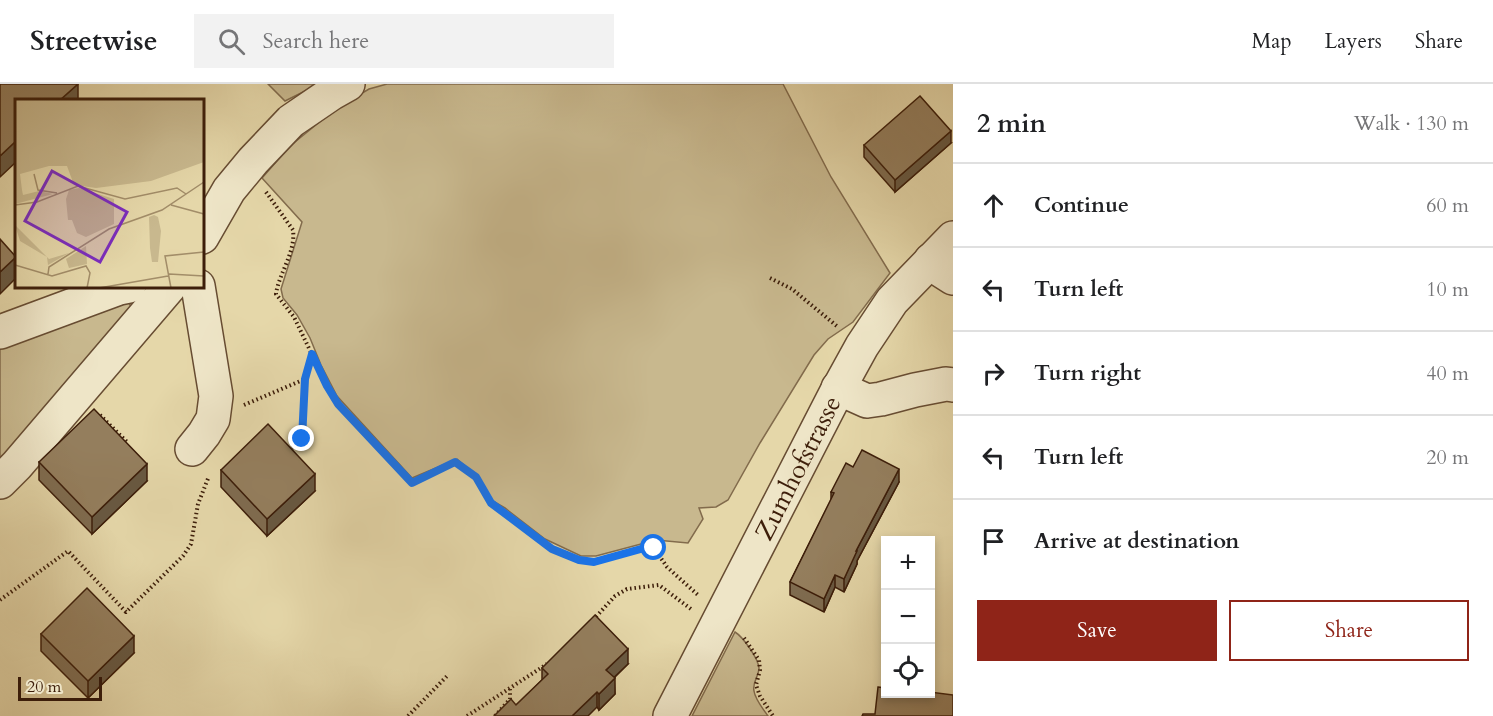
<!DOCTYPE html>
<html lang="en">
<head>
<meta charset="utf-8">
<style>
  :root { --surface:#fff; --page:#f2f2f2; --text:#202124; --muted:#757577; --line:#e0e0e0; --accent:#8f2418 }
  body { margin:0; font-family:Cardo,serif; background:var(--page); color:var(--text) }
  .controls { position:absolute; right:18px; bottom:18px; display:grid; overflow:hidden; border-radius:0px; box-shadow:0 3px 9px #0003 }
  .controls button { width:54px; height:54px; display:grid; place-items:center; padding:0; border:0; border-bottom:2px solid var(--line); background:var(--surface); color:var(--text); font:30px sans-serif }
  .scale { position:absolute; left:18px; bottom:15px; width:84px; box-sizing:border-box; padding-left:6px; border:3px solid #3d1e0a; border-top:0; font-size:16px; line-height:21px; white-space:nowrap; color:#3d1e0a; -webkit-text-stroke:4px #eee5c7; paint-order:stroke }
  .stop { position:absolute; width:18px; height:18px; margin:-14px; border:4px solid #1a73e8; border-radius:50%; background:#fff }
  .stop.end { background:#1a73e8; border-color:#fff; box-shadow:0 2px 6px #0008 }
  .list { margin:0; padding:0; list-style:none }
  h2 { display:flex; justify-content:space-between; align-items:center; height:78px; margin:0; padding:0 24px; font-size:26px }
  h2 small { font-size:20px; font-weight:400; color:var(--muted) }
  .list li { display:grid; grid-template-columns:39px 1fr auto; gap:18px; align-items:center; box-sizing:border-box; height:84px; padding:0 24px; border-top:2px solid var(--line) }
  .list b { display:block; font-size:22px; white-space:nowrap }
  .list em { font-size:20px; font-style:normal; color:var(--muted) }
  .actions { display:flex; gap:12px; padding:18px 24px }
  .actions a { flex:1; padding:14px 0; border:2px solid var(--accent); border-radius:0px; text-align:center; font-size:21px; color:var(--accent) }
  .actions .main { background:var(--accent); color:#fff }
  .icon { flex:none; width:33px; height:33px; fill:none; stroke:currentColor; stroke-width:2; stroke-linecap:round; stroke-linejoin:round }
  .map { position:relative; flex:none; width:953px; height:632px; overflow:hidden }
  header { display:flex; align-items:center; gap:36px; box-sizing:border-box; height:84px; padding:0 30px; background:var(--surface); border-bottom:2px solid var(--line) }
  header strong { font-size:28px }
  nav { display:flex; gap:33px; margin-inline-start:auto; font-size:21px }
  .search { width:420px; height:54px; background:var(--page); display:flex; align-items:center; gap:15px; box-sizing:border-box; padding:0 21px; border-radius:0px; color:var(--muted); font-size:22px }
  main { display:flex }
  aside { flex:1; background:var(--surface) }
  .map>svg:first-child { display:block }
</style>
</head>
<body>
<header>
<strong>Streetwise</strong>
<div class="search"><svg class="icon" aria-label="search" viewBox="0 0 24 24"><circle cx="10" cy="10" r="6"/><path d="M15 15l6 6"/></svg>Search here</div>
<nav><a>Map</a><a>Layers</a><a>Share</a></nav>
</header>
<main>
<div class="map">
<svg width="953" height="632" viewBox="0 0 953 632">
  <rect width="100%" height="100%" fill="#e5d7a9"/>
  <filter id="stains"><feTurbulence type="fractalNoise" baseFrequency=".00333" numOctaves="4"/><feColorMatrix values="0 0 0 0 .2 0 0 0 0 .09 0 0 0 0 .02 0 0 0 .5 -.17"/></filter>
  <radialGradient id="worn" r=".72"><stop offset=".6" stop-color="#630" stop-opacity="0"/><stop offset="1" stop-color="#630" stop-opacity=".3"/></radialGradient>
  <g fill="#c8b88e" stroke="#826b4c" stroke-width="1.5">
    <polygon points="268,0 319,0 285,17"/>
    <polygon points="387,0 783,0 831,93 890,189 853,238 828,255 814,271 760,359 728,416 716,423 699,424 703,435 688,459 656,456 596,472 581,472 545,455 505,424 491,416 478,393 457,375 412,394 337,312 321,281 310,254 297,231 283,214 281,205 302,138 262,94 290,62 322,36 347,18 369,5"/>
    <polygon points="123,216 129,219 132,225 0,383 0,256"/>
    <path d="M735,548C743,553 758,574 759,584C759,592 752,598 754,607C755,615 763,625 768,632H692Z"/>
  </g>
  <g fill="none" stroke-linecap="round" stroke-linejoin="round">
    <g stroke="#674c32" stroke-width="36">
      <g id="minor">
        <polyline points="202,153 229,106 253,77 291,37 332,9 348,0"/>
        <polyline points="931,176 942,187 953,194"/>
        <polyline points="0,248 119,204 129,202"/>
        <polyline points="838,304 867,317 881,315 915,306 946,300 953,301"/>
        <polyline points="192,365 204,350 213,335 216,312 198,202"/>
        <polyline points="0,398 17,381 170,202"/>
        <polyline points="670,632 835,311 862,262 892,217 953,154"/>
      </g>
    </g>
    <g stroke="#3d1e0a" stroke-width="4" stroke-dasharray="1.5 3" stroke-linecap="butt">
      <path d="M266,108L293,146C296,168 279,189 276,210L294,233L327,302L338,320L412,399L455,378L476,393L491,419L552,465L579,476L594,478L648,463L654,464L667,483L698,511"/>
      <polyline points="770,194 792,205 838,243"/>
      <polyline points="244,321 305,295"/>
      <polyline points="100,331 127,358"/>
      <polyline points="292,364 302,355 305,295 312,271"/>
      <polyline points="0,516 68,467 126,528 183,472 191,460 198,420 209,392"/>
      <polyline points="593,536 615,512 627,505 659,501 691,525"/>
      <polyline points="744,554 759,576 760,586 756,601 760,612 773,632"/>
      <polyline points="408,632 448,591"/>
      <polyline points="467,632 547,580"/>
      <polyline points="495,632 510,615 510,605"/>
    </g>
    <use href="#minor" stroke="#eee5c7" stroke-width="33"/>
  </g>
  <g fill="#7f6c50" stroke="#3d1e0a" stroke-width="1.5">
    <polygon points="951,59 895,108 864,73 864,61"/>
    <polygon points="39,378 147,397 92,450 39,396"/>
    <polygon points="853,383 899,398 857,477 857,480 844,508 835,503 824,528 790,511 790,498 831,416 831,408"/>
    <polygon points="221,386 315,407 267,452 221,403"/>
    <polygon points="41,550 134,569 88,614 41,567"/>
    <polygon points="628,580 614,594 615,610 599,626 597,623 516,621 542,596 542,584"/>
  </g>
  <g fill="#685841" stroke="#3d1e0a" stroke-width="1.5">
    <polygon points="78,0 78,16 60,16"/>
    <polygon points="951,47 951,59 895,108 895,96"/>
    <polygon points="16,57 16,78 0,93 0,72"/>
    <polygon points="16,173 16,194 0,210 0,188"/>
    <polygon points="147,380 147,397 92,450 92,433"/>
    <polygon points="899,385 899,398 857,477 857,480 844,508 844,495 856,467"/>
    <polygon points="315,390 315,407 267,452 267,435"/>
    <polygon points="835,491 835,503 824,528 824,515"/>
    <polygon points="134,552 134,569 88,614 88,597"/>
    <polygon points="628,565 628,580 606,601 606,586"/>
    <polygon points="615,594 615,610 599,626 599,610"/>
    <polygon points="597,608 597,623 588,632 572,632"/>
  </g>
  <g fill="#947e5d" stroke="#3d1e0a" stroke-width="1.5">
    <polygon points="0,0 78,0 60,16 16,16 16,57 0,72"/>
    <polygon points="920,12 951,47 895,96 864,61"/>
    <polygon points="0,155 16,173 0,188"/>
    <polygon points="94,325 147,380 92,433 39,378"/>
    <polygon points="268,340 315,390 267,435 221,386"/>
    <polygon points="862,366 899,385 856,467 857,467 844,495 835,491 824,515 790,498 834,409 831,408 846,379 853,383"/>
    <polygon points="87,504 134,552 88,597 41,550"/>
    <polygon points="595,531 628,565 606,586 615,594 599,610 597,608 572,632 494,632 511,615 516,621 548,590 542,584"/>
    <polygon points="878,603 885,604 885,609 930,609 930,608 953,611 953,632 862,632 863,630 875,630"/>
  </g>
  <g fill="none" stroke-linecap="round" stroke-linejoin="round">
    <polyline stroke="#1a73e8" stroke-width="8" points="302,355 305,295 312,270 327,302 338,320 412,399 455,378 476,393 491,419 552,465 579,476 594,478 648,463 654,464"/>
  </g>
  <g text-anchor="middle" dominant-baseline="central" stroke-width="6" stroke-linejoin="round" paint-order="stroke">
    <g font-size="26" fill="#3d1e0a" stroke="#eee5c7">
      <text transform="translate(798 384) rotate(-63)">Zumhofstrasse</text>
    </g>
  </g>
  <g transform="translate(15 15)">
    <rect width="189" height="189" fill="#e5d7a9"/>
    <path d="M0,0H189V63L136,82L81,89L59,86L52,67H34L5,75L7,91L8,96L24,92L38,95L0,105ZM64,89L99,100V125L71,138L62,134L57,121H53L51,100L54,91ZM139,116L143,118L146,132L143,163H137L135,149L134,118ZM0,126L34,160L54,154L33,166L32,158L5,142ZM71,147L72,165L54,169L51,160Z" fill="#c8b88e"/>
    <path fill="none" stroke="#a28d69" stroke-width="1.5" d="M19,75L23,91L42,94M0,106L22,103L63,87L110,100L162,89L171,95M156,106L189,115M0,166L37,177L71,167L75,174L72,189M33,175L34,168L94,130L147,111L189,83M154,175L189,177M84,189L153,177M156,189L150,157L189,153"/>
    <path fill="#7b2cbf" fill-opacity="0.15" stroke="#7b2cbf" stroke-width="3" d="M37,72L112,113L85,163L10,122Z"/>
    <rect width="189" height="189" fill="none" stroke="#3d1e0a" stroke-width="3"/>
  </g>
  <rect width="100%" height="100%" filter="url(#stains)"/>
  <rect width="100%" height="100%" fill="url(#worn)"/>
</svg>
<div class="controls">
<button>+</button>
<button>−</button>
<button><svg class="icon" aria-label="locate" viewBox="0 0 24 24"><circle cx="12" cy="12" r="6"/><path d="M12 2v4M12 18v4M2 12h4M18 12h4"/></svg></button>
</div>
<div class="scale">20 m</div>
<div class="stop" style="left:654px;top:464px"></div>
<div class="stop end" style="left:302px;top:355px"></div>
</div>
<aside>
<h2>2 min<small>Walk · 130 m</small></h2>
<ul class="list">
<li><svg class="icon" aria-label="ahead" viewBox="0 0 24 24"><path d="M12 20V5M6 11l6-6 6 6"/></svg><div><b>Continue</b></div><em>60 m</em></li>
<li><svg class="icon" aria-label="left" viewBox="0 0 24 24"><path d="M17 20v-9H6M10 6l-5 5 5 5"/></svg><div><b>Turn left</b></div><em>10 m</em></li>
<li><svg class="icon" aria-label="right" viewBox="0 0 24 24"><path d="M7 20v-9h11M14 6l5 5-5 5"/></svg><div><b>Turn right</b></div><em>40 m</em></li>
<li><svg class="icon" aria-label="left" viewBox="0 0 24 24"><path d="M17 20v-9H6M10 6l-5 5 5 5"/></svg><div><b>Turn left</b></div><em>20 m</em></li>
<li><svg class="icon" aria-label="arrive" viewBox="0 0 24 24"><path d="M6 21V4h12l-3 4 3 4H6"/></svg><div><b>Arrive at destination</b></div></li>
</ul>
<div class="actions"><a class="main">Save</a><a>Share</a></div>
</aside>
</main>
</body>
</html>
